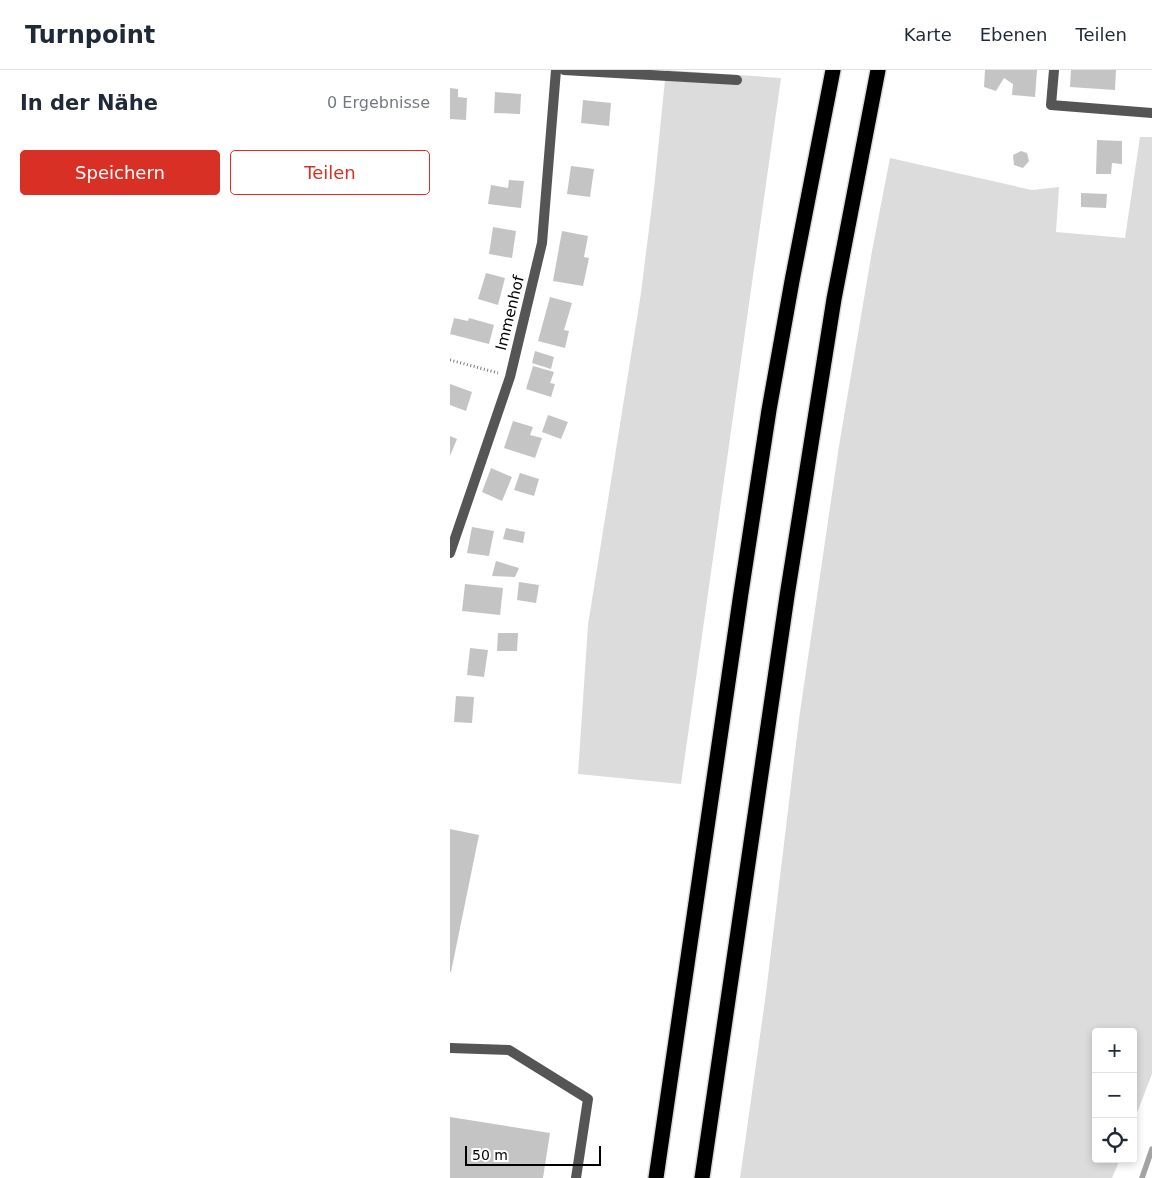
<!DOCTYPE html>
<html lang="de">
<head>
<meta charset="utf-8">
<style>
  :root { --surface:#fff; --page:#f6f6f7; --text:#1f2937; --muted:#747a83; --line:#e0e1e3; --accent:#d93025 }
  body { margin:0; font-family:"DejaVu Sans",sans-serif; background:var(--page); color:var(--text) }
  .controls { position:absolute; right:15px; bottom:15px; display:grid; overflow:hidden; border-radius:5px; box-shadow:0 2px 8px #0003 }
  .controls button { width:45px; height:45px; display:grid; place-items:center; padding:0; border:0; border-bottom:1px solid var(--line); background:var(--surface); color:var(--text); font:25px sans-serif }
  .scale { position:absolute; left:15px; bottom:12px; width:136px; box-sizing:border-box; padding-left:5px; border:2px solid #000; border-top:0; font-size:14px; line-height:18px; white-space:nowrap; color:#000; -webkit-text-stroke:4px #fff; paint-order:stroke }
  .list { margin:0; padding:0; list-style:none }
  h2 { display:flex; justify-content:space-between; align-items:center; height:65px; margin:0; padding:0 20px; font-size:21px }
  h2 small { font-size:16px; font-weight:400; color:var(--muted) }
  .actions { display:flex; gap:10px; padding:15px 20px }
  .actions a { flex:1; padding:11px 0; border:1px solid var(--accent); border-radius:5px; text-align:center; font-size:18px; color:var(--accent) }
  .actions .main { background:var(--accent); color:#fff }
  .icon { flex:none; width:28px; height:28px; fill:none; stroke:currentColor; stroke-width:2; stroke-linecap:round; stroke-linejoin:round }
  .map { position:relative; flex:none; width:702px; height:1108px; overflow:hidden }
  header { display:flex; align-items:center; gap:30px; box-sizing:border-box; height:70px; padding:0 25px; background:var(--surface); border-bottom:1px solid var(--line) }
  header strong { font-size:24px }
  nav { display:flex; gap:28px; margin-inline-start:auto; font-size:18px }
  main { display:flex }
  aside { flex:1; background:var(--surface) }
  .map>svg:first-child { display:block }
</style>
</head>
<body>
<header>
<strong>Turnpoint</strong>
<nav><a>Karte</a><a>Ebenen</a><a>Teilen</a></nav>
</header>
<main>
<aside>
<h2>In der Nähe<small>0 Ergebnisse</small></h2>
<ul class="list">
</ul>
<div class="actions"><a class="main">Speichern</a><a>Teilen</a></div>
</aside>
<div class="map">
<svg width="702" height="1108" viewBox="0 0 702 1108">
  <rect width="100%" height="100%" fill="#fff"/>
  <g fill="#dcdcdc">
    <polygon points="216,0 331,8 231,714 128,704 138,555 191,223 204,119"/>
    <polygon points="690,67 702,67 702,1004 683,1053 683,962 646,962 646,1089 670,1089 662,1108 290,1108 316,923 349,649 389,376 422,181 440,88 582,120 609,117 606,162 675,168"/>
  </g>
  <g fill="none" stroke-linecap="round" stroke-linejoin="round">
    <polyline stroke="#a3a3a3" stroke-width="5.5" points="692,1108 702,1079"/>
  </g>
  <g fill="#c4c4c4">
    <polygon points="535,0 587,0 585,27 562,25 563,14 554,8 546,21 534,17"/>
    <polygon points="621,0 666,0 665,20 620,17"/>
    <polygon points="0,18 8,19 8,27 17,28 16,50 0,49"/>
    <polygon points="45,22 71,24 70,44 44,43"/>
    <polygon points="133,30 161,33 159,56 131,53"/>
    <polygon points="647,70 672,71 672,94 662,93 661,104 646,104"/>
    <polygon points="571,81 577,83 579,91 573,98 564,95 563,85"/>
    <polygon points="121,96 144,99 140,127 117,124"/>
    <polygon points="59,110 74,111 71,138 38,134 41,115 58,118"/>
    <polygon points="631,123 657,124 656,138 631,137"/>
    <polygon points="43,157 66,161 62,188 39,184"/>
    <polygon points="112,161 138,166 134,187 139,188 133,216 103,211"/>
    <polygon points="36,203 55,208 48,235 28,229"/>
    <polygon points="100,227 122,233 114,260 119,261 115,278 88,271"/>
    <polygon points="4,248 18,251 19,248 44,255 39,274 0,264"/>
    <polygon points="85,281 104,287 101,299 82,293"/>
    <polygon points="83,296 104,302 100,313 105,314 101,327 76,319"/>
    <polygon points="0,314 22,322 16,341 0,335"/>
    <polygon points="98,345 118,352 111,369 92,362"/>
    <polygon points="63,351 83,357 80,365 92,368 85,388 54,378"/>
    <polygon points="0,366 7,369 0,386"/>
    <polygon points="41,398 62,407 52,431 32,422"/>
    <polygon points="70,403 89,409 84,426 64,420"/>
    <polygon points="22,457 44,461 39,486 17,483"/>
    <polygon points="56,458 75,462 73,473 53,469"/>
    <polygon points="46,491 69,498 65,507 42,506"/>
    <polygon points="69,512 89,515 86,533 67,530"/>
    <polygon points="15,514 53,518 50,545 12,541"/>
    <polygon points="48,563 68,563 67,581 47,581"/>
    <polygon points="20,578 38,580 34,607 17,605"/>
    <polygon points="6,626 24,627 22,653 4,652"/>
    <polygon points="0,759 29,765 1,902 0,902"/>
    <polygon points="0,1047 100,1063 93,1108 0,1108"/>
  </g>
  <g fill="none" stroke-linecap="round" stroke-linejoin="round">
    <g stroke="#dbdbdb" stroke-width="18">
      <g id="motorway">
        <polyline points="206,1108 291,523 319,340 342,211 383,0"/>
        <polyline points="252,1108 337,526 384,229 428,0"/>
      </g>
    </g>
    <polyline stroke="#777" stroke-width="3" stroke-dasharray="1 2.5" stroke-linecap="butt" points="0,290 48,303"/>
    <polyline stroke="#555" stroke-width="10" points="0,978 59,980 138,1029 126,1108"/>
    <g stroke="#555" stroke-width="10">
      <polyline points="114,0 287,10"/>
      <polyline points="604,0 601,35 702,43"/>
      <polyline points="0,483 60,307 92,173 106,0"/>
    </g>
    <use href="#motorway" stroke="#000" stroke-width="15"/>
  </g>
  <g text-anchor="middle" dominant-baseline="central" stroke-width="5" stroke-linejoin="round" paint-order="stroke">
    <g font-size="15" fill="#000" stroke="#fff">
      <text transform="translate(60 243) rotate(-76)">Immenhof</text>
    </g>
  </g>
</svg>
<div class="controls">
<button>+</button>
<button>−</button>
<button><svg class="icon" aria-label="locate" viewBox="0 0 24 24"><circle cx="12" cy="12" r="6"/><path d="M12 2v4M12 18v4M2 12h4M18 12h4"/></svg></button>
</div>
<div class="scale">50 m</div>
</div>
</main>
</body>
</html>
